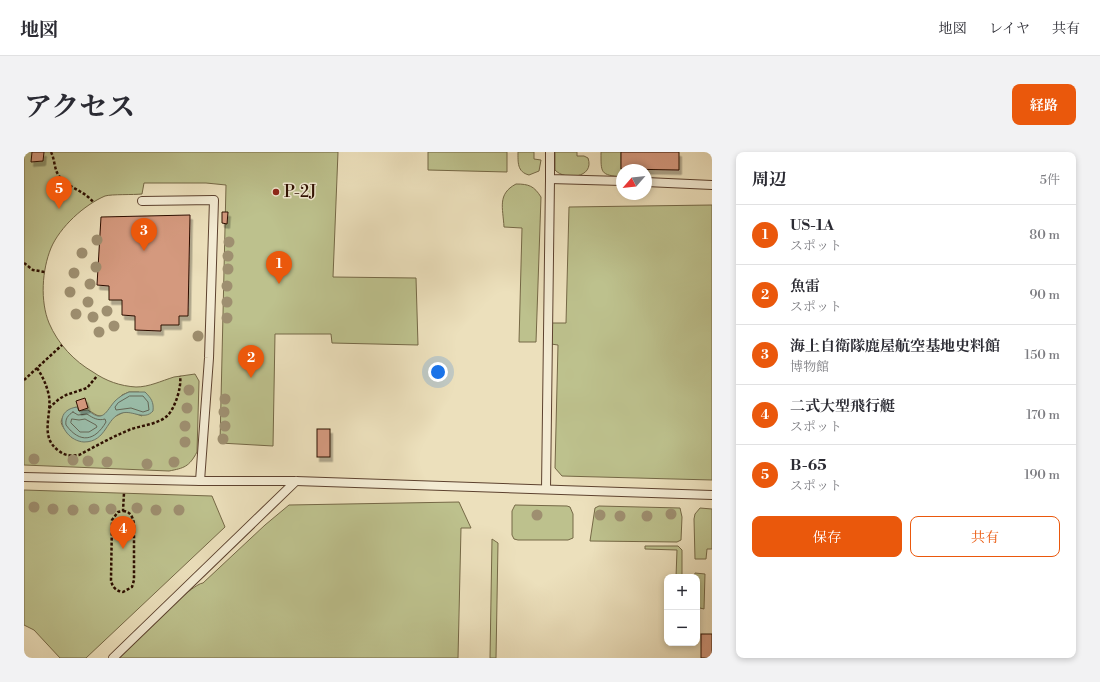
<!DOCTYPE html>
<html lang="ja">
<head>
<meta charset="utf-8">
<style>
  :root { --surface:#fff; --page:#f2f2f3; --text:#2b2b33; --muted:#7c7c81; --line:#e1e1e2; --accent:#ea580c }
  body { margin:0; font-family:"Libre Bodoni","Noto Serif JP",serif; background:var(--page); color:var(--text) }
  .controls { position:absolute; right:12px; bottom:12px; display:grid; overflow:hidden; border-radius:8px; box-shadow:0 2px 6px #0003 }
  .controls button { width:36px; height:36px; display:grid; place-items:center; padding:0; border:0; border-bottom:1px solid var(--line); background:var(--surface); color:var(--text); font:20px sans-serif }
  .compass { position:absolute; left:592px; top:12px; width:36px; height:36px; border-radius:50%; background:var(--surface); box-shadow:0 2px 6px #0003; rotate:242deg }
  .you { position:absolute; left:414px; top:220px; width:14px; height:14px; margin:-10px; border:3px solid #fff; border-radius:50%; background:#1a73e8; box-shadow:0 0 0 6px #1a73e833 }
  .badge { display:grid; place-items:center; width:26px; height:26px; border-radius:50%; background:var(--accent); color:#fff; font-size:13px; font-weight:700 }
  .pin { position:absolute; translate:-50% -33px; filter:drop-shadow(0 1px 2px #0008) }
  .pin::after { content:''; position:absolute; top:21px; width:14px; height:12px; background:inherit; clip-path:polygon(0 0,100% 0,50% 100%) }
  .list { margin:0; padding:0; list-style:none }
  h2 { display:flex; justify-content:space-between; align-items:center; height:52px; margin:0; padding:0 16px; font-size:17px }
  h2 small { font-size:13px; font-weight:400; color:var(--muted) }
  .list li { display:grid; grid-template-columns:26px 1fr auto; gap:12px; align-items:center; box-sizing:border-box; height:60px; padding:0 16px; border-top:1px solid var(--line) }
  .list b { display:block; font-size:15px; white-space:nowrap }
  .list p { margin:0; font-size:13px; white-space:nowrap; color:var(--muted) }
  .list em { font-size:13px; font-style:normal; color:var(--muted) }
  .actions { display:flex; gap:8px; padding:12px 16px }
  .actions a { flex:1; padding:9px 0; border:1px solid var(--accent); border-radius:8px; text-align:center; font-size:14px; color:var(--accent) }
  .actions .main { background:var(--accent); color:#fff }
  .map { position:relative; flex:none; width:688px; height:506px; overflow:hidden; border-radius:8px }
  header { display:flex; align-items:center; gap:24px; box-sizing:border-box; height:56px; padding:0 20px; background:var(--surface); border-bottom:1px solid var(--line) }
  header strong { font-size:19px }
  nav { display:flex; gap:22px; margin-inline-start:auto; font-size:14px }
  .intro { display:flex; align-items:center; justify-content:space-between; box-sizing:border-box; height:96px; padding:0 24px }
  h1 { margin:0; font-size:28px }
  .button { padding:10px 18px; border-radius:8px; background:var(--accent); color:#fff; font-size:14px; font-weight:700 }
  main { display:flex; gap:24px; padding:0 24px }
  aside { flex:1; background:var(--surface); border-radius:8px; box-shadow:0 2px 6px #0003 }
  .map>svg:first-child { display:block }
</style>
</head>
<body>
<header>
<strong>地図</strong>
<nav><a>地図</a><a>レイヤ</a><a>共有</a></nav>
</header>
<div class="intro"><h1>アクセス</h1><a class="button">経路</a></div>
<main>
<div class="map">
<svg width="688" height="506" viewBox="0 0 688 506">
  <defs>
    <filter id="shadow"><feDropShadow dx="2.5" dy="4.5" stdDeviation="0" flood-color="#0004"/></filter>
  </defs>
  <rect width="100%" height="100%" fill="#ece0bc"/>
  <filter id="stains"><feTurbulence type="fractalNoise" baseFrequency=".005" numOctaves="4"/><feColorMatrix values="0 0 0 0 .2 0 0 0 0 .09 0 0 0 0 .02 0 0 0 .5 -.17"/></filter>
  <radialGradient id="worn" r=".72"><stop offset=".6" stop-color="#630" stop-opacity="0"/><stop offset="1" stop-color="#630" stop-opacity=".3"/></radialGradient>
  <g fill="#bdc18d" stroke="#756846" fill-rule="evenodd">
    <path d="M0,0H314L309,125L392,126L394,193L308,191L307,182H251L249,294L196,291L202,33L182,31H120L118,42C109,43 88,42 81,44C60,53 36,75 27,96C18,118 16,149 25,171C34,192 50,209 69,220C82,229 96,234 112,235C125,235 137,229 150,225C157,224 164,223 171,222L175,229L173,300C165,315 160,316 145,319L0,313ZM105,240H115L118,264L107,260H100L48,286C33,269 33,268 52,255L55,260C58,260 62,259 65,259C71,261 73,266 81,263L98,243Z"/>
    <polygon points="404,0 483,0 483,20 404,18"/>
    <path d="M494,0H510V7L517,8L515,19L505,23C493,20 494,10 494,0Z"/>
    <path d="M531,0H553V4H560L564,6C571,26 541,29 531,18Z"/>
    <path d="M577,0H597V17L603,18H598V25C576,23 577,21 577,0Z"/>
    <path d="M492,32C505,32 510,34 517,45L512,190H495L498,76L480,75C479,56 473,42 492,32Z"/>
    <polygon points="688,53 688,328 538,324 531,316 534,193 527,192 527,171 542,171 545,55"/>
    <polygon points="0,338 188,344 201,375 62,506 36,506 10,478 0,473"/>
    <path d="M435,350L447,376H437L434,506H92C104,494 168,431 179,431L241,373L265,353Z"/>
    <polygon points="491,353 543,354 546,355 549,362 549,386 544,388 494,388 490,387 488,383 488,359"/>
    <polygon points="575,354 656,356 658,365 657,388 653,390 566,389 571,356"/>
    <polygon points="676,356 688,357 688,397 683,397 682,407 671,407 670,367 671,362"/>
    <polygon points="468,387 474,391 472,506 466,506"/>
    <polygon points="621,394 654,394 658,398 658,425 652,425 653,398 621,397"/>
    <polygon points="671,421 681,422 680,457 676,456 673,454 673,425 670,425"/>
  </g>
  <path fill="#9abeab" stroke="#6e7867" d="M105,240H121C127,246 130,250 129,259C120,269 109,258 98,261C82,265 83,290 60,290C40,289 26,259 53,255L55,259L64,258C79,272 82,259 91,249C95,245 100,242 105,240Z"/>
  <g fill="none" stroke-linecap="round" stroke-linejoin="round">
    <g stroke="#646656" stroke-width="1">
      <polygon points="106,244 119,244 124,250 125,258 119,260 107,256 92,258 91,255 94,251"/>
      <path d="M49,260L54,263L63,262C69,266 74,269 81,267L82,270C71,289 56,292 42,273C41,267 44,263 49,260Z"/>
      <polygon points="48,267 55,268 61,267 72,273 73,275 65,280 56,280 47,271"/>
    </g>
  </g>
  <g fill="#d4997e" stroke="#2d0e00" filter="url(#shadow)">
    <polygon points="8,0 20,0 19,9 7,10"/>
    <polygon points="597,0 655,0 655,18 597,17"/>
    <polygon points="198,60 204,60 203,72 198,71"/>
    <polygon points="166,63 164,164 155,164 155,173 137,173 137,179 111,178 111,164 98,163 98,148 85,148 85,134 73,133 77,65"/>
    <polygon points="61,246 64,256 55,259 52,249"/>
    <rect x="293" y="277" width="13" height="28"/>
    <rect x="677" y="482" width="11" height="24"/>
  </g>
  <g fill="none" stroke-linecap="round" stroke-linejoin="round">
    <g stroke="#5d422f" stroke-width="10">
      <g id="service">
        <polyline points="526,0 526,27 598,29"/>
        <polyline points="622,30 688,33"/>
        <polyline points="118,49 190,48 185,206 176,329"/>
        <polyline points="0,325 176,329 272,329 688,343"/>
        <polyline points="522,337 526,27"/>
        <polyline points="89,506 272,329"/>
      </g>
    </g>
    <g stroke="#2d0e00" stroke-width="2.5" stroke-dasharray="3 2" stroke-linecap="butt">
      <path d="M27,0C31,8 30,17 35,24C42,35 60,38 70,51"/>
      <polyline points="0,111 9,118 21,120"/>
      <path d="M13,216C19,225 23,234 25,244C28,264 15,285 35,299C41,304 48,304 55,303C72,294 88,285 105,278C117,273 133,273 143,264C151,257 158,234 156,224"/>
      <polyline points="0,228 38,193"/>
      <polyline points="25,256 35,247 42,243 63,236 73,224"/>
      <path d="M99,359C106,359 109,365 110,372V428L108,435L99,440C92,439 88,435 87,428L88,368L94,360L99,359L100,341"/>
    </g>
    <use href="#service" stroke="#f3ebd3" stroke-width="8"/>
  </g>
  <g fill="#9e8f70">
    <circle cx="73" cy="88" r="5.5"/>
    <circle cx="205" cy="90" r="5.5"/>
    <circle cx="58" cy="101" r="5.5"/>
    <circle cx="204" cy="104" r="5.5"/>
    <circle cx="72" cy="115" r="5.5"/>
    <circle cx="204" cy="117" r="5.5"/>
    <circle cx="50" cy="121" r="5.5"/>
    <circle cx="66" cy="132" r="5.5"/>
    <circle cx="203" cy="134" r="5.5"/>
    <circle cx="46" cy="140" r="5.5"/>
    <circle cx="64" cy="150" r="5.5"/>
    <circle cx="203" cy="150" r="5.5"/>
    <circle cx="83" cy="159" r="5.5"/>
    <circle cx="52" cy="162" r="5.5"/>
    <circle cx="69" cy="165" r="5.5"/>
    <circle cx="203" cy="166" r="5.5"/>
    <circle cx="90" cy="174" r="5.5"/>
    <circle cx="75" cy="180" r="5.5"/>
    <circle cx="174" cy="184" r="5.5"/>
    <circle cx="165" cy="238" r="5.5"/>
    <circle cx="201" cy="247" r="5.5"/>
    <circle cx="163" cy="256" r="5.5"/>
    <circle cx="200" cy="260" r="5.5"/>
    <circle cx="161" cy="274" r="5.5"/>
    <circle cx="201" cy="274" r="5.5"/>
    <circle cx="199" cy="287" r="5.5"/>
    <circle cx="161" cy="290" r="5.5"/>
    <circle cx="10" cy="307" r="5.5"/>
    <circle cx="49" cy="308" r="5.5"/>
    <circle cx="64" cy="309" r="5.5"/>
    <circle cx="83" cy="310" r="5.5"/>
    <circle cx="150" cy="310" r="5.5"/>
    <circle cx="123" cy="312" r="5.5"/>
    <circle cx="10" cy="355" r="5.5"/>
    <circle cx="113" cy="356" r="5.5"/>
    <circle cx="29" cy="357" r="5.5"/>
    <circle cx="70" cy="357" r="5.5"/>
    <circle cx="87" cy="357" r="5.5"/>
    <circle cx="49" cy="358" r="5.5"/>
    <circle cx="132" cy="358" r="5.5"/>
    <circle cx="155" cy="358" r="5.5"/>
    <circle cx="647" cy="362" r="5.5"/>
    <circle cx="513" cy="363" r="5.5"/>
    <circle cx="576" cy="363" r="5.5"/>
    <circle cx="596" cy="364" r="5.5"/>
    <circle cx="623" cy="364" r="5.5"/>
  </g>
  <circle fill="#8f2418" stroke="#f3ebd3" stroke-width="1.5" cx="252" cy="40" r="4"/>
  <g text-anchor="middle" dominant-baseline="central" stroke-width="3" stroke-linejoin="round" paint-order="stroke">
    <g font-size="16" fill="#2d0e00" stroke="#f3ebd3" text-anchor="start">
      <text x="260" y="40">P-2J</text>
    </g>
  </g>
  <rect width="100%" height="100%" filter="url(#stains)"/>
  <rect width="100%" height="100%" fill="url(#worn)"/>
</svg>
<div class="controls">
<button>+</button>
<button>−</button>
</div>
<svg class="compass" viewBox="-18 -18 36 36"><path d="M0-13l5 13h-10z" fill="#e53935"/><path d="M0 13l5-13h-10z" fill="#7c7c81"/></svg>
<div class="you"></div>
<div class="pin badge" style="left:255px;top:132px">1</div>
<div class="pin badge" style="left:227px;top:226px">2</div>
<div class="pin badge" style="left:120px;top:99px">3</div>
<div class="pin badge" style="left:99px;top:397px">4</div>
<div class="pin badge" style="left:35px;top:57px">5</div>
</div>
<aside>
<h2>周辺<small>5件</small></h2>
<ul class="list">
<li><span class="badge">1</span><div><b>US-1A</b><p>スポット</p></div><em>80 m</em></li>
<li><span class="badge">2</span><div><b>魚雷</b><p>スポット</p></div><em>90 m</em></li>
<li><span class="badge">3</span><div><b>海上自衛隊鹿屋航空基地史料館</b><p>博物館</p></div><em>150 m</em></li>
<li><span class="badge">4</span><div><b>二式大型飛行艇</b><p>スポット</p></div><em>170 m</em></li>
<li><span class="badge">5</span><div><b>B-65</b><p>スポット</p></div><em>190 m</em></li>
</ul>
<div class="actions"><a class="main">保存</a><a>共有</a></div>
</aside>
</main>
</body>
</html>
